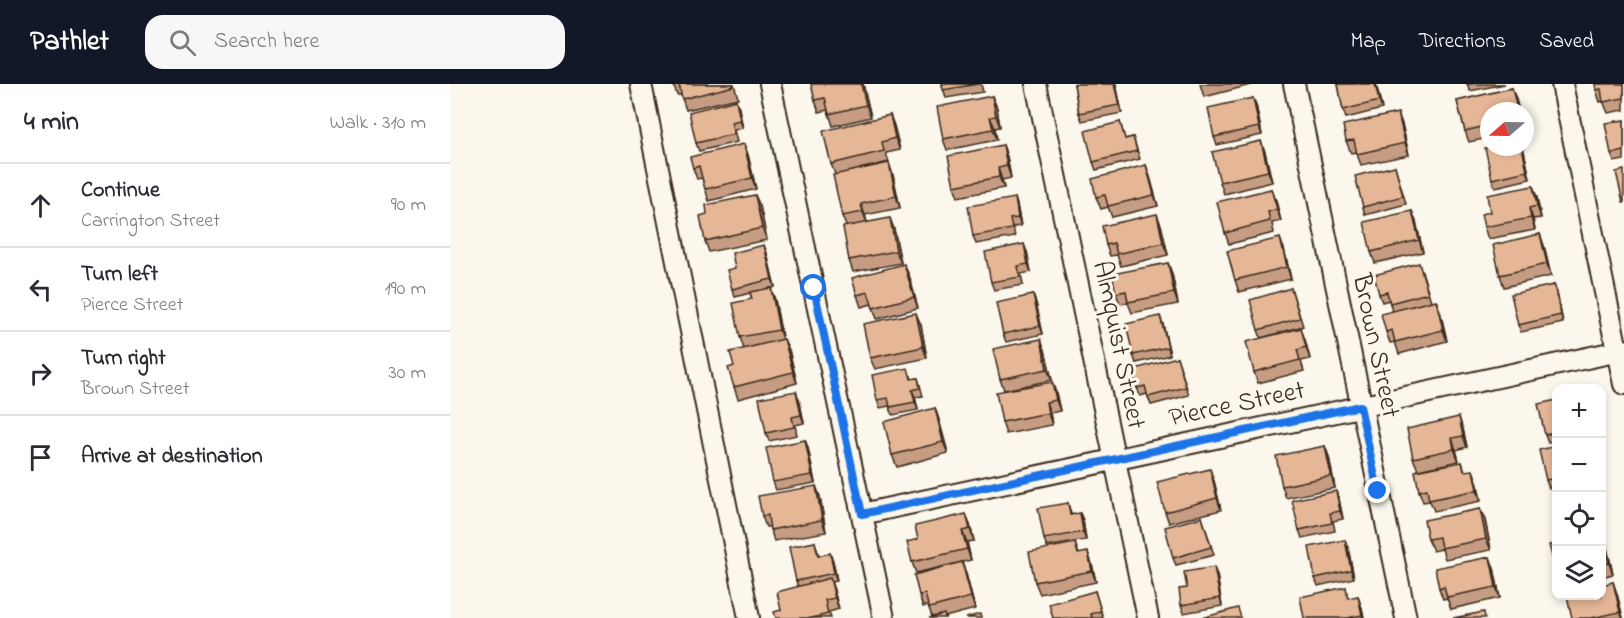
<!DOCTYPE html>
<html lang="en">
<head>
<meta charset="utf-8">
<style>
  :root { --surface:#fff; --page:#f7f7f7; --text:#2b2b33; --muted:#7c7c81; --line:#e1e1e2; --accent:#111827 }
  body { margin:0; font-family:"Indie Flower",sans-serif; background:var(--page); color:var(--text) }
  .controls { position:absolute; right:18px; bottom:18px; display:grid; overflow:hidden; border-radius:12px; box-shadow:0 3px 9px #0003 }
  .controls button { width:54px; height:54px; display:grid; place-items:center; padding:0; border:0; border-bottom:2px solid var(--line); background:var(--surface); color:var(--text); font:30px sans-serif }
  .compass { position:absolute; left:1030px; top:18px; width:54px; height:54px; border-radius:50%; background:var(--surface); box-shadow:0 3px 9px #0003; rotate:250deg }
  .stop { position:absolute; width:18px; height:18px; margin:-14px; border:4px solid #1a73e8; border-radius:50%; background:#fff }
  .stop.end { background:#1a73e8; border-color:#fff; box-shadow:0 2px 6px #0008 }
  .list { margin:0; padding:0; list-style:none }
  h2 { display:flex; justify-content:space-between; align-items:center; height:78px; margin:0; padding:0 24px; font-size:26px }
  h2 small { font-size:20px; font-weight:400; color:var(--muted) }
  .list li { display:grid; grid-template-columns:39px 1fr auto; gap:18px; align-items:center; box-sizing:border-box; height:84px; padding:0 24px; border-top:2px solid var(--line) }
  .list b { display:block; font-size:22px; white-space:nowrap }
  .list p { margin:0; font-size:20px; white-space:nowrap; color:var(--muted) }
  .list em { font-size:20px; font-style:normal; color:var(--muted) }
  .icon { flex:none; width:33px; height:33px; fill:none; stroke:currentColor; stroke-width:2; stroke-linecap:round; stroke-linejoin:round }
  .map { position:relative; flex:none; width:1174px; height:534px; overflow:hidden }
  header { display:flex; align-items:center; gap:36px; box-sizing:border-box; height:84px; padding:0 30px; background:var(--accent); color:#fff }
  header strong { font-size:28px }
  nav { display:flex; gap:33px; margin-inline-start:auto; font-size:21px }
  .search { width:420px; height:54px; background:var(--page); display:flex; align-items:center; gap:15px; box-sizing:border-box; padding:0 21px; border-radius:18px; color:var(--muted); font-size:22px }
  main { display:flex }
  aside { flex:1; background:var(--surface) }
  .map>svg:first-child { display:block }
</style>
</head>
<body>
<header>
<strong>Pathlet</strong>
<div class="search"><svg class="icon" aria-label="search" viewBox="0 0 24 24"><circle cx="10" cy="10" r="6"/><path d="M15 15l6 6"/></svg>Search here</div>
<nav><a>Map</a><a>Directions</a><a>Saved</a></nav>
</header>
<main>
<aside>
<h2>4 min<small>Walk · 310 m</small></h2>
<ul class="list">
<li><svg class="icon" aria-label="ahead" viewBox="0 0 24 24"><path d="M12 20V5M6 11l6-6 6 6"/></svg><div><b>Continue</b><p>Carrington Street</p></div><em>90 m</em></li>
<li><svg class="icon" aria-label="left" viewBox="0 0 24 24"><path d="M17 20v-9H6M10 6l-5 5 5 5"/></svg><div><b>Turn left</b><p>Pierce Street</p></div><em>190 m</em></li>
<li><svg class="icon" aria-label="right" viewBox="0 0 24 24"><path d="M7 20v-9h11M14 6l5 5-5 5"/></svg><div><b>Turn right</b><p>Brown Street</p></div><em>30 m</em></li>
<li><svg class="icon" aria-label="arrive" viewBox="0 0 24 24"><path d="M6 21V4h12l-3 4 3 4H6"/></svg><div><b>Arrive at destination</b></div></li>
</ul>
</aside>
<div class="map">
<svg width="1174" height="534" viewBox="0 0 1174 534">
  <rect width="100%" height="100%" fill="#fbf7ec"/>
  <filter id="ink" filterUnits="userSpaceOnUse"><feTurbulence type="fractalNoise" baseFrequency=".0167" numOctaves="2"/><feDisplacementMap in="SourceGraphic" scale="12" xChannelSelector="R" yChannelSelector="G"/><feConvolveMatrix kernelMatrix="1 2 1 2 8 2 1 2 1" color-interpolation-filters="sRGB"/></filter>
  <g filter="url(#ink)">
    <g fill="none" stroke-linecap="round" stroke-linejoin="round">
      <g stroke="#3b2a1e" stroke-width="24">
        <g id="minor">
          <polyline points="191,0 299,534"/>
          <polyline points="320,0 434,534"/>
          <polyline points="586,0 698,534"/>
          <polyline points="844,0 956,534"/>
          <polyline points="1112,0 1174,300"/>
          <polyline points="412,430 1174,266"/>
        </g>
      </g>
      <use href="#minor" stroke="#fbf7ec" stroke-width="20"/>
    </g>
    <g fill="#c69d82" stroke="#3b2a1e" stroke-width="1.5">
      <polygon points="223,0 284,0 288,14 236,26 231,11 227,11"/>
      <polygon points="413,0 421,33 383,42 378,26 369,28 365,16"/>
      <polygon points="492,0 531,0 533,8 496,14"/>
      <polygon points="624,0 666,0 672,29 632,37 629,29"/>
      <polygon points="750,0 801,0 801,1 754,13"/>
      <polygon points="888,0 926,0 932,25 896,34 893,26"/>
      <polygon points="1017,0 1055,0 1020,7"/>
      <polygon points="1174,0 1174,26 1158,29 1153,17 1150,18 1146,6"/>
      <polygon points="1062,4 1069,27 1039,27 1039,54 1019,58 1015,47 1007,17"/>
      <polygon points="542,12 547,24 550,43 545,44 547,56 497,66 493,55"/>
      <polygon points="803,14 806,21 812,51 767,61 764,53"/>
      <polygon points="286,16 293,44 284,46 287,58 249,67 246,59"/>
      <polygon points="440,31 444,42 450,66 436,69 439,78 409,85 443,91 450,124 415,131 417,138 444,145 451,179 403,188 399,176 396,142 392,132 385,90 381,80"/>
      <polygon points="1174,36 1174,76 1164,78 1161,70"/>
      <polygon points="670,38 675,55 683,53 690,75 646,86 643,78"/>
      <polygon points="952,40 959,71 911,81 906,68 901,69 896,57"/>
      <polygon points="811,57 815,68 822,98 774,110 770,98"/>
      <polygon points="294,60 298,71 306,105 259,117 252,94 247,95 243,84"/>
      <polygon points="553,61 557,73 561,94 552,96 554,104 508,113 504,102"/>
      <polygon points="1042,63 1073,63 1080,95 1045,103 1042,95"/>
      <polygon points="696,81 700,93 708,122 662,133 658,123 651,125 646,113"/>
      <polygon points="945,82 956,120 915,131 913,123"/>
      <polygon points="1083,102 1087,114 1091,134 1083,135 1085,146 1038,155 1034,143 1040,128"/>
      <polygon points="821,105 831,137 822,139 824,149 779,160 775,149"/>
      <polygon points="565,114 567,121 571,142 563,143 565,153 526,160 523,152"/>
      <polygon points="310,122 317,156 259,168 255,157"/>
      <polygon points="962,127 966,138 973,168 925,179 921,168"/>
      <polygon points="711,141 718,171 671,182 667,171 660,172 656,161"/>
      <polygon points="1090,150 1094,162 1101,192 1054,203 1050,191"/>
      <polygon points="314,161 325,203 319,205 325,216 332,255 339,266 347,299 288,315 284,303 284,282 294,265 290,253 302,215 300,209 285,213 282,205 285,184"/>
      <polygon points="834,165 841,195 789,208 785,196"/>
      <polygon points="577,168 581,188 571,190 573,201 544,206 541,198"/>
      <polygon points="718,179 722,190 728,220 682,229 678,219 670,220 666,209"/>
      <polygon points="972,187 981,217 990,227 997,257 949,270 945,258 940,259 936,248 942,227 939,216 932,218 929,210"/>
      <polygon points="459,191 468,224 427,235 422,220 411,223 407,211"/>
      <polygon points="1104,201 1107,209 1113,239 1071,248 1068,241"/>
      <polygon points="841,204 853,242 811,254 808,246"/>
      <polygon points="583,211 586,219 593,250 556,258 553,250"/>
      <polygon points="713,240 720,271 686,279 683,271"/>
      <polygon points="471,241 477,274 425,285 420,274"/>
      <polygon points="855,256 860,275 851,277 854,287 808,299 804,288"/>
      <polygon points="595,266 602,296 554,306 550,295"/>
      <polygon points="727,273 739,311 701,321 697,310 690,312 687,304"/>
      <polygon points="461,292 462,295 468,294 473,312 465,313 468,326 443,331 439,322 430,324 427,316"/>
      <polygon points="602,298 606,309 610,327 600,329 602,341 556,350 552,338"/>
      <polygon points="349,315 354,339 345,341 347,351 319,357 316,349"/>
      <polygon points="1107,316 1107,357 1098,359 1095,351"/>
      <polygon points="485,324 489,336 498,369 447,383 442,371"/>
      <polygon points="1013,345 1017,363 1006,366 1009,377 968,386 963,374"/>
      <polygon points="355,356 358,364 365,399 326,406 323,398"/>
      <polygon points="875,362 879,373 885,404 836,414 832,402"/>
      <polygon points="1107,362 1107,402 1099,404 1096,396"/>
      <polygon points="1012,378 1015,387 1027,397 1031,417 984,427 980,417 973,418 969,407"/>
      <polygon points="764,397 771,426 719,439 715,428"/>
      <polygon points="366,402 370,413 376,448 324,457 320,443 316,443 312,432"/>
      <polygon points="889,415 893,435 883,437 885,447 852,454 849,446"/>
      <polygon points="618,419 621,430 633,436 636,456 597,463 594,455"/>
      <polygon points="1030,425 1035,436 1041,466 995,475 992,465 983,467 978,455"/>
      <polygon points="1152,428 1154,441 1152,442"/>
      <polygon points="752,433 764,471 726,481 723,474"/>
      <polygon points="520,441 524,457 517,458 521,476 466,489 462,478"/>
      <polygon points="1152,449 1156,460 1163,490 1152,493"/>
      <polygon points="365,458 369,472 380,469 383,477 387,497 381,498 389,525 379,528 381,534 326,534 348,502 346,497"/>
      <polygon points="625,459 629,470 642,480 646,498 590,510 585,498"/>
      <polygon points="898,464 904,494 868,502 865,494"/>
      <polygon points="1044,484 1050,514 1001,525 997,514 993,515 989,504"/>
      <polygon points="516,490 525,525 495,533 482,533 478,521 473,523 469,511"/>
      <polygon points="767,491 772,522 734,529 731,521 737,504"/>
      <polygon points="1163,498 1167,510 1173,534 1122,534"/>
      <polygon points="645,507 653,534 603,534"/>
      <polygon points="900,514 912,524 914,534 854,534"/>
    </g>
    <g fill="#a1806a" stroke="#3b2a1e" stroke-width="1.5">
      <polygon points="411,0 413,0 421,33 416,21"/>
      <polygon points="664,0 666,0 672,29 669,21"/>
      <polygon points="925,0 926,0 932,25 929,17"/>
      <polygon points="1062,4 1066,15 1069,27 1068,27 1067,25"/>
      <polygon points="542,12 547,24 550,43 546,32"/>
      <polygon points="803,14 806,21 812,51 809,43"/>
      <polygon points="286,16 289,24 293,44 290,36"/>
      <polygon points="948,29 952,40 959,71 955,59"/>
      <polygon points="440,31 444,42 450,66 445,54"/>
      <polygon points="540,33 545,44 547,56 543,45"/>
      <polygon points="811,57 815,68 822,98 818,87"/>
      <polygon points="294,60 298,71 306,105 302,94"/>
      <polygon points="553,61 557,73 561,94 557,82"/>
      <polygon points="1072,63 1073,63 1080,95 1077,87"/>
      <polygon points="439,79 443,91 450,124 446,112"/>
      <polygon points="696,81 700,93 708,122 704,111"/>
      <polygon points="548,84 552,96 554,104 549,93"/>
      <polygon points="1083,102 1087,114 1091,134 1087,122"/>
      <polygon points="821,105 826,116 831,137 827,125"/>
      <polygon points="305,111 310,122 317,156 312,144"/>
      <polygon points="565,114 567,121 571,142 568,134"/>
      <polygon points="411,120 415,131 417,139 413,128"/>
      <polygon points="1079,124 1083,135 1085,146 1081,134"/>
      <polygon points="962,127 966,138 973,168 969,156"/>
      <polygon points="707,130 711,141 718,171 713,159"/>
      <polygon points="440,134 444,145 451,179 446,167"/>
      <polygon points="1090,150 1094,162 1101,192 1097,180"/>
      <polygon points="830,154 834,165 841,195 837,183"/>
      <polygon points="574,160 577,168 581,188 578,180"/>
      <polygon points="314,161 317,169 325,203 322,195"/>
      <polygon points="718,179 722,190 728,220 724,209"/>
      <polygon points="454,180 459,191 468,224 464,213"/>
      <polygon points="1104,201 1107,209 1113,239 1111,231"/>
      <polygon points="321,204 325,216 333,258 329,246"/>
      <polygon points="583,211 586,219 593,250 590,242"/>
      <polygon points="986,216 990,227 997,257 993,246"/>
      <polygon points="466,229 471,241 477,274 473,263"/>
      <polygon points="710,232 713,240 720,271 718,263"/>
      <polygon points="851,244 855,256 860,275 856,263"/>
      <polygon points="334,255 339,266 347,299 343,288"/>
      <polygon points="591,255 595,266 602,296 597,285"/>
      <polygon points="602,298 606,309 610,327 606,316"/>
      <polygon points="462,306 465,313 468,326 465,318"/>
      <polygon points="346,307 349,315 354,339 351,331"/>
      <polygon points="596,318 600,329 602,341 598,329"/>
      <polygon points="485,324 489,336 498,369 493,358"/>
      <polygon points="1009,333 1013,345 1017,363 1013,352"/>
      <polygon points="1002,354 1006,366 1009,377 1004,365"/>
      <polygon points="355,356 358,364 365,399 362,391"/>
      <polygon points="875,362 879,373 885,404 881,392"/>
      <polygon points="760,385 764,397 771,426 767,414"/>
      <polygon points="1023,386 1027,397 1031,417 1027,406"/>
      <polygon points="366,402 370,413 376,448 372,436"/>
      <polygon points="886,407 889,415 893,435 890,427"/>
      <polygon points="1030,425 1035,436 1041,466 1036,455"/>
      <polygon points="630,429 633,436 636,456 633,448"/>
      <polygon points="516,430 520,441 524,457 520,445"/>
      <polygon points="512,447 517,458 521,476 517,465"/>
      <polygon points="1152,449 1156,460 1163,490 1159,479"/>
      <polygon points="895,456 898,464 904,494 901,486"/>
      <polygon points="638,468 642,480 646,498 642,487"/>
      <polygon points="380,469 383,477 387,497 384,489"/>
      <polygon points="1040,473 1044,484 1050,514 1046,503"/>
      <polygon points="512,478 516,490 525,525 521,513"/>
      <polygon points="764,483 767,491 772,522 770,514"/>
      <polygon points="380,494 384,506 389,525 385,514"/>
      <polygon points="1163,498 1167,510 1173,534 1170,528"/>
      <polygon points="908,512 912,524 914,534 913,534 912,531"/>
    </g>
    <g fill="#e6b797" stroke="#3b2a1e" stroke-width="1.5">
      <polygon points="229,0 283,0 284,2 232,15"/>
      <polygon points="361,0 411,0 416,21 379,30 375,14 365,16"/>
      <polygon points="492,0 528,0 493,6"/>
      <polygon points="624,0 664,0 669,21 629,29"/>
      <polygon points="888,0 925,0 929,17 893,26"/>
      <polygon points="1145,0 1174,0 1174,14 1153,18 1151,5 1146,6"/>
      <polygon points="1062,4 1067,25 1058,27 1039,27 1039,41 1015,47 1007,17"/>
      <polygon points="542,12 546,32 540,33 543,45 493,55 487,23"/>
      <polygon points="803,14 809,43 764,53 758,24"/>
      <polygon points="286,16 290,36 281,38 284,50 246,59 239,28"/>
      <polygon points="948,29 955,59 907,70 904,56 896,57 893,41"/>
      <polygon points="440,31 445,54 432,58 434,67 381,80 373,47"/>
      <polygon points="1174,36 1174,67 1161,70 1155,39"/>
      <polygon points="670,38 675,55 683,53 687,67 643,78 635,47"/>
      <polygon points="811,57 818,87 770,98 762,68"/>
      <polygon points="294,60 302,94 255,105 249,82 243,84 240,73"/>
      <polygon points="553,61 557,82 548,84 549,93 504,102 498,72"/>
      <polygon points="1042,63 1072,63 1077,87 1042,95 1035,64"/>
      <polygon points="439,79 446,112 411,120 413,128 392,132 383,91"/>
      <polygon points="696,81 704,111 658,122 655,111 646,113 642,95"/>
      <polygon points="945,82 953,112 913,123 905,92"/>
      <polygon points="1174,86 1174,118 1173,118 1166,88"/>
      <polygon points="1083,102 1087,122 1079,124 1081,134 1034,143 1031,130 1040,128 1037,111"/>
      <polygon points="821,105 827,125 818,128 820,137 775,149 767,118"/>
      <polygon points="305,111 312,144 255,157 250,132 257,130 256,121"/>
      <polygon points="565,114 568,134 560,135 562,145 523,152 518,122"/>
      <polygon points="962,127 969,156 921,168 914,138"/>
      <polygon points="707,130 713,159 667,170 664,159 656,161 652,142"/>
      <polygon points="440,134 446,167 399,176 393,143"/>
      <polygon points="1090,150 1097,180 1050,191 1043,161"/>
      <polygon points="830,154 837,183 785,196 777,167"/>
      <polygon points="574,160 578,180 568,182 570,193 541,198 535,168"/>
      <polygon points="314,161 322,195 282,205 277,186 285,184 282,169"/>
      <polygon points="718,179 724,209 678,218 676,207 666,209 662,190"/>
      <polygon points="969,179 978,209 940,219 937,208 929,210 924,191"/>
      <polygon points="454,180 464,213 423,224 418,208 407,211 402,194"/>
      <polygon points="1104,201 1111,231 1068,241 1061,210"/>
      <polygon points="321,204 329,246 290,253 283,219 302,215 300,208"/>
      <polygon points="841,204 850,234 808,246 800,216"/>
      <polygon points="583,211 590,242 553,250 546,219"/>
      <polygon points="986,216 993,246 945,258 942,246 936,248 931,230"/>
      <polygon points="466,229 473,263 420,274 413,240"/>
      <polygon points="710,232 718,263 683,271 676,240"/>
      <polygon points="851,244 856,263 847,266 850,276 804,288 796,258"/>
      <polygon points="334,255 343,288 284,303 278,284 284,282 280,268"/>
      <polygon points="591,255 597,285 550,295 543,265"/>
      <polygon points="727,273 736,303 698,313 695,302 687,304 682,286"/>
      <polygon points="458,284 461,295 468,294 470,304 462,306 465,318 440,323 438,314 427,316 422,291"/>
      <polygon points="602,298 606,316 596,318 598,329 552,338 546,308"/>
      <polygon points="346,307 351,331 342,333 344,343 316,349 309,314"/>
      <polygon points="1107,316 1107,348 1095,351 1088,320"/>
      <polygon points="485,324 493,358 442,371 434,338"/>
      <polygon points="1009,333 1013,352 1002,354 1004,365 963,374 957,345"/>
      <polygon points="355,356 362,391 323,398 316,364"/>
      <polygon points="875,362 881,392 832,402 826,372"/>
      <polygon points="1107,362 1107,394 1096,396 1089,366"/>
      <polygon points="1012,378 1014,387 1023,386 1027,406 979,416 977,405 969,407 965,387"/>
      <polygon points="760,385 767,414 715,428 707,398"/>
      <polygon points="366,402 372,436 320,446 318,431 312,432 308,412"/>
      <polygon points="886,407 890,427 880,429 882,439 849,446 842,416"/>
      <polygon points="618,419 620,431 630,429 633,448 594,455 588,424"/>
      <polygon points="1030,425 1036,455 991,464 989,453 978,455 974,436"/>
      <polygon points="516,430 520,445 512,447 517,465 462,478 457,458 468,455 465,442"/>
      <polygon points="752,433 761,463 723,474 715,443"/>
      <polygon points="1152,449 1159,479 1152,480"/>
      <polygon points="895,456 901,486 865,494 859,463"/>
      <polygon points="365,458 368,472 380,469 384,489 346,497 339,463"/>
      <polygon points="625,459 628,470 638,468 642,487 585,498 579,468"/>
      <polygon points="1107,459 1107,490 1099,461"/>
      <polygon points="1040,473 1046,503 997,513 994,502 989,504 985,484"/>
      <polygon points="512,478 521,513 479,524 475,510 469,511 464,491"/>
      <polygon points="764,483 770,514 731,521 729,505 737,504 734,488"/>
      <polygon points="380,494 385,514 375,516 378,530 362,534 326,534 324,528 331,526 327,508"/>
      <polygon points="1163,498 1170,528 1141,534 1122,534 1117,512 1152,512 1152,501"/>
      <polygon points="896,503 898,514 908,512 912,531 897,534 854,534 850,513"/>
      <polygon points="645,507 651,527 641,530 642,534 603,534 599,520"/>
      <polygon points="788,524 791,534 752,534"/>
      <polygon points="1034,528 1035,534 1003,534"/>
      <polygon points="494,530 495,534 479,534"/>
      <polygon points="530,530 531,534 516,534"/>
    </g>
  </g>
  <g fill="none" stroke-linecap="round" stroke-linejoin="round" filter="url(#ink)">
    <polyline stroke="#1a73e8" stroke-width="8" points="364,204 412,430 910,322 928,407"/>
  </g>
  <g text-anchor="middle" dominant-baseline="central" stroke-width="6" stroke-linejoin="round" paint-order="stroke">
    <g font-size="27" fill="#3b2a1e" stroke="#fbf7ec">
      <text transform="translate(668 261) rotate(78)">Almquist Street</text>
      <text transform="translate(925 262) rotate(78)">Brown Street</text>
      <text transform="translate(787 321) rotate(-12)">Pierce Street</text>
    </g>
  </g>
</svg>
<div class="controls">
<button>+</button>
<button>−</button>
<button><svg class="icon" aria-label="locate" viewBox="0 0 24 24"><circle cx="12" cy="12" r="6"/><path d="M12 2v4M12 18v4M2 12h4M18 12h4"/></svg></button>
<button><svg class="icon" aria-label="layers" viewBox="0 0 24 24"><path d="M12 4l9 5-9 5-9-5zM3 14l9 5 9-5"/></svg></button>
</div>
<svg class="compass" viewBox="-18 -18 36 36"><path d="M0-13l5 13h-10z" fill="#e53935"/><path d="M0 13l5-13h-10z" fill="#7c7c81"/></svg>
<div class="stop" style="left:364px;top:204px"></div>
<div class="stop end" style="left:928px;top:407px"></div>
</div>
</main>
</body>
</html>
